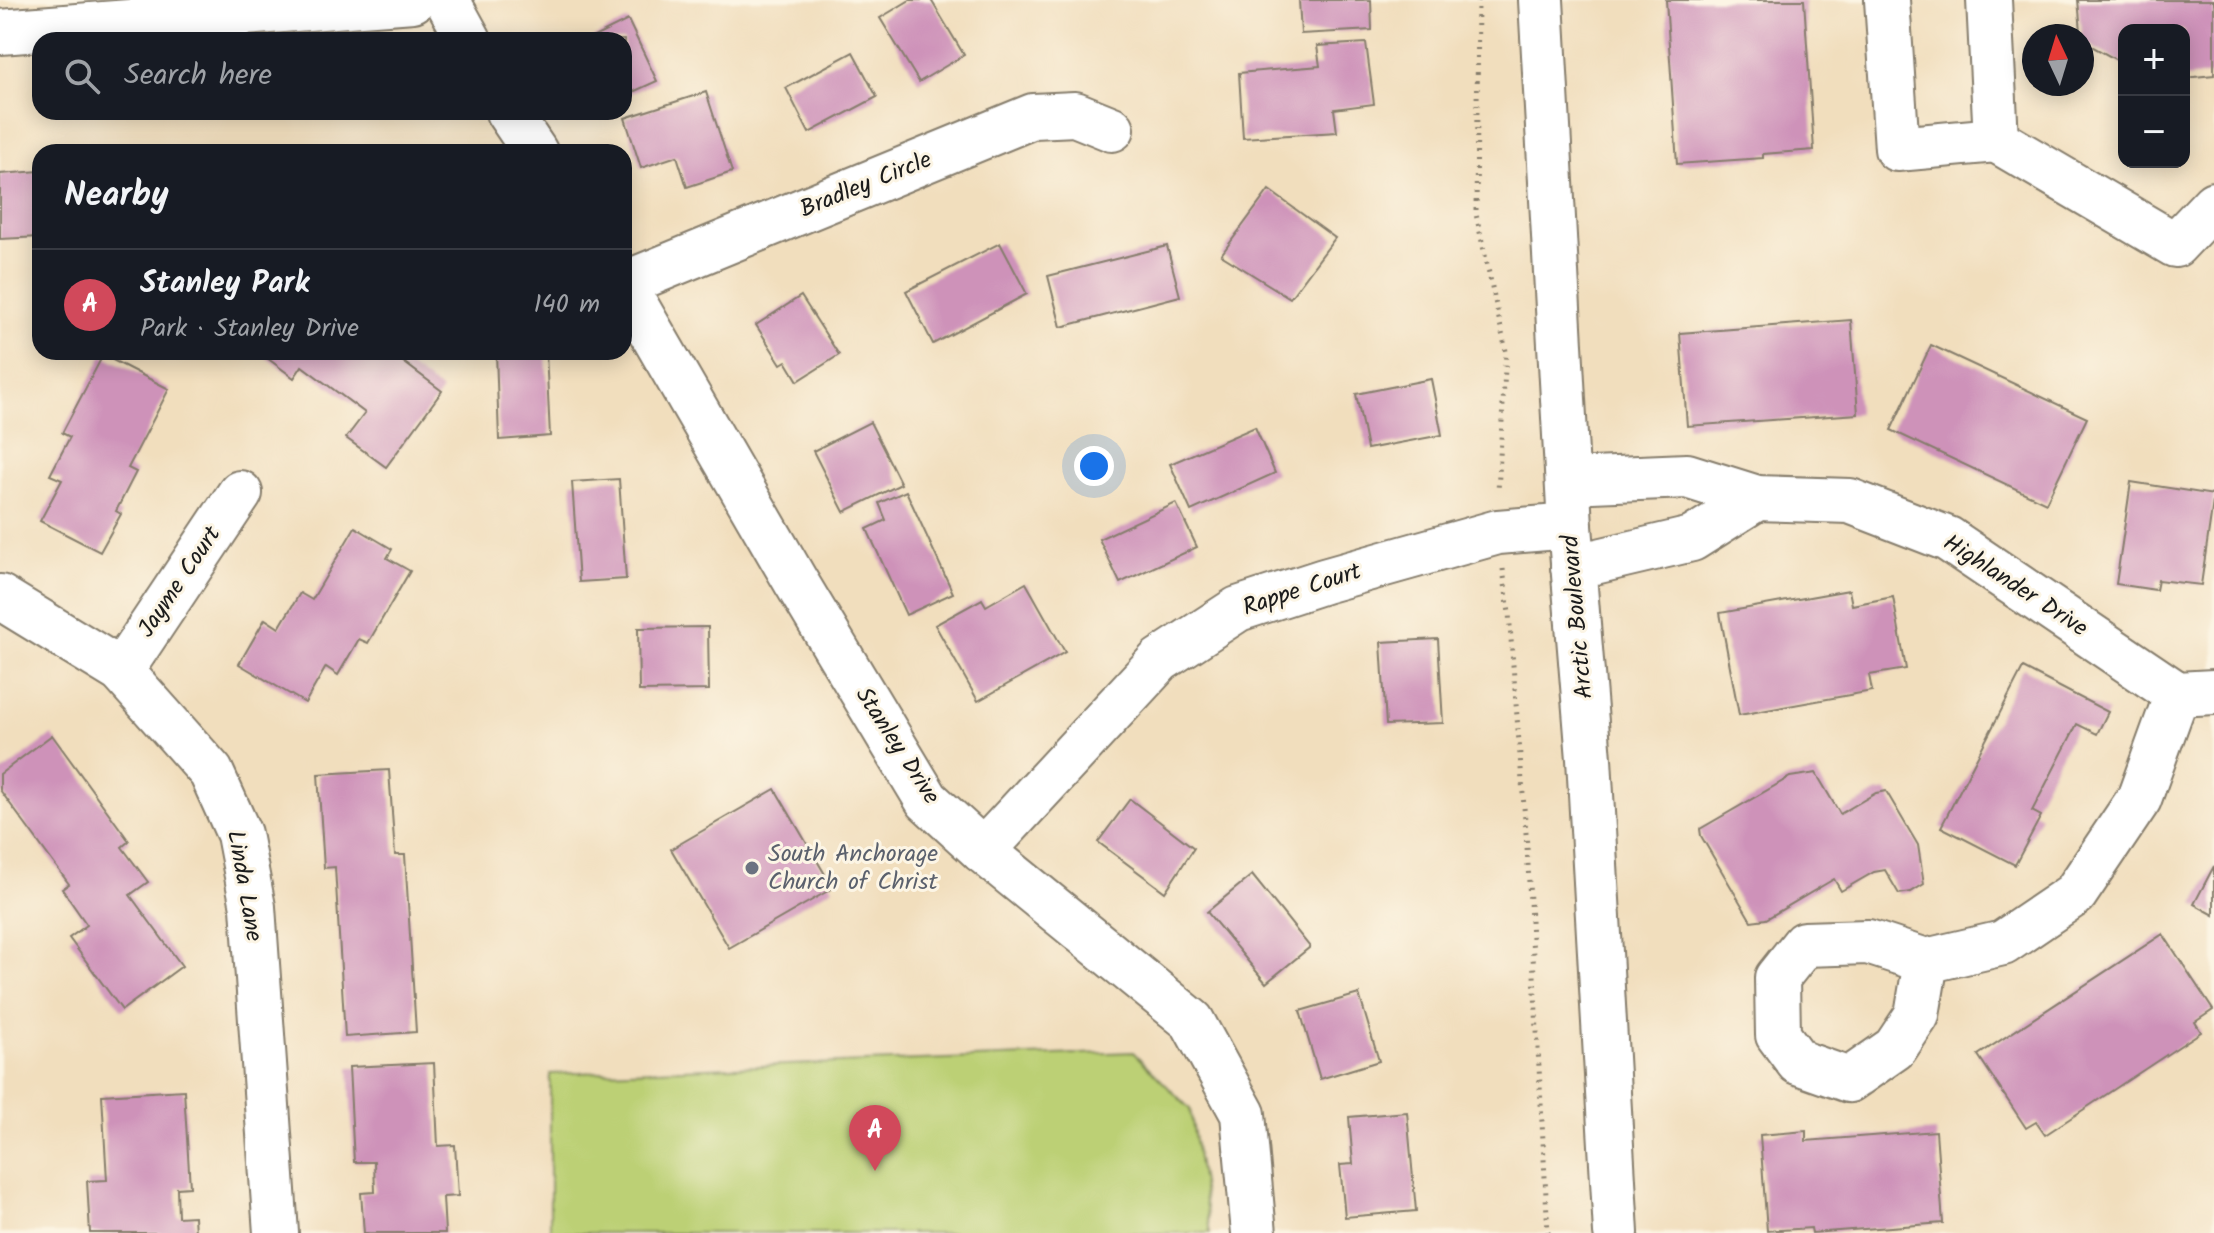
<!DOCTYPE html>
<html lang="en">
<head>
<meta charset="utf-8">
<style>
  :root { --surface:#171b24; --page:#20242c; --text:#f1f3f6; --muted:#9ea1a6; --line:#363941; --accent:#d1495b }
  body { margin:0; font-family:Kalam,sans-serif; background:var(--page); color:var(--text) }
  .controls { position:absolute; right:24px; top:24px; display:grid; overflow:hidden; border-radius:16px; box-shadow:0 4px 20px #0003 }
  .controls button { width:72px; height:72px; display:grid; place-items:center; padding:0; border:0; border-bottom:2px solid var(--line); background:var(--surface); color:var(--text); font:40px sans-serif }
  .compass { position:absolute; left:2022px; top:24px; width:72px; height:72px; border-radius:50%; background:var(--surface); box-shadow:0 4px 20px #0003; rotate:356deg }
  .you { position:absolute; left:1094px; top:466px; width:28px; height:28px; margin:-20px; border:6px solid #fff; border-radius:50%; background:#1a73e8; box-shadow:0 0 0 12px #1a73e833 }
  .badge { display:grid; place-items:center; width:52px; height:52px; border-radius:50%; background:var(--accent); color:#fff; font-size:26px; font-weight:700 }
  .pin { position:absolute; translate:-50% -66px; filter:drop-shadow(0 2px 4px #0008) }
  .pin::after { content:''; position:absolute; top:42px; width:28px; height:24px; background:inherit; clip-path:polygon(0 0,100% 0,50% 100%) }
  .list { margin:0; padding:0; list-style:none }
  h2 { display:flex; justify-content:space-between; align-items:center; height:104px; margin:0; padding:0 32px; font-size:34px }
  h2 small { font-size:26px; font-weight:400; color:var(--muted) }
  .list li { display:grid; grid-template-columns:52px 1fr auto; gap:24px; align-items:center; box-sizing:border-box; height:112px; padding:0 32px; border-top:2px solid var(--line) }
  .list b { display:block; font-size:30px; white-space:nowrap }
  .list p { margin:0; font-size:26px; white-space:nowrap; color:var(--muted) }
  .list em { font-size:26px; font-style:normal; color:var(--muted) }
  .icon { flex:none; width:44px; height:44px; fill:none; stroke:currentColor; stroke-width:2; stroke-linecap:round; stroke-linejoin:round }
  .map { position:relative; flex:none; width:2214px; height:1233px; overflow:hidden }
  .search { position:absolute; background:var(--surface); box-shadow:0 4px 20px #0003; left:32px; top:32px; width:600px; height:88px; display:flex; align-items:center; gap:20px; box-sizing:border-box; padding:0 28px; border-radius:24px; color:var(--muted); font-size:30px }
  .panel { position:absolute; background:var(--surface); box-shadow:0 4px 20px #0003; left:32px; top:144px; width:600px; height:216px; border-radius:24px }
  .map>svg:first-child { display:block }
</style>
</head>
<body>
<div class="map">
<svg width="2214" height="1233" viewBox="0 0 2214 1233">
  <rect width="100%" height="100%" fill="#fcf5e5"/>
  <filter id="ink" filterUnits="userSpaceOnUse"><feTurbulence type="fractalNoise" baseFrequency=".0125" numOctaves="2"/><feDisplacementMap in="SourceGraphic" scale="16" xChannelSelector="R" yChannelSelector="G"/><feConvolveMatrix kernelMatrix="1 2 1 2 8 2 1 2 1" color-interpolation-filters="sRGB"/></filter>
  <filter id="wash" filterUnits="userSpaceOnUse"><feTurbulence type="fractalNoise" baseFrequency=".006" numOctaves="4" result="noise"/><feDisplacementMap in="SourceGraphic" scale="32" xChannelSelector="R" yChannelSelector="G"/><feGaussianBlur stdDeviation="1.8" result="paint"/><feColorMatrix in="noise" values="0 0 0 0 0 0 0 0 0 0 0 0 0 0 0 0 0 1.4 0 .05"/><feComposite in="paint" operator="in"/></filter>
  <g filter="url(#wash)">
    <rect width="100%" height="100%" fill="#f1debd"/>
    <polygon fill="#bcd074" stroke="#6c7648" stroke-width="2" points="1133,1052 1190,1109 1210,1233 550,1233 550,1074"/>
    <g id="blocks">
      <g fill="#ce92b9">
        <polygon points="910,0 931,0 964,55 919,82 880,18"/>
        <polygon points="1299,0 1371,0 1372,30 1301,34"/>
        <polygon points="1666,0 1804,0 1814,150 1763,154 1763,158 1677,164"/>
        <polygon points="2078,0 2214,0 2214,75 2184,78 2184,30 2124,30 2124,64 2082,41"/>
        <polygon points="628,20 657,81 624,96 624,40 588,40"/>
        <polygon points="1366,43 1374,104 1334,109 1337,132 1243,138 1239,73 1320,66 1317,46"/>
        <polygon points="853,52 877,97 809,133 786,88"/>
        <polygon points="706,92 732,172 687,187 677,156 641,168 625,118"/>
        <polygon points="404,148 405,152 380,152 380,150"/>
        <polygon points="40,171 40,237 0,239 0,174"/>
        <polygon points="1269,190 1335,238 1290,298 1221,255"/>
        <polygon points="1000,243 1027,294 933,344 906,291"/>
        <polygon points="1167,246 1180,296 1061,327 1048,276"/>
        <polygon points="801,296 839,355 798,381 786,361 781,364 756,325"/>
        <polygon points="1851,320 1858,414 1687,426 1680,333"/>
        <polygon points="1931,345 2087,418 2046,503 1891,430"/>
        <polygon points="259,352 390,352 442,391 386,467 346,438 365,413 302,366 294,378"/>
        <polygon points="496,352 546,352 550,436 499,440"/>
        <polygon points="103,355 169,389 128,468 136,472 116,511 121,514 100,552 40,521 62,480 50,475 70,437 62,433"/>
        <polygon points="1431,379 1442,435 1367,449 1356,394"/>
        <polygon points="870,422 901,484 844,512 813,451"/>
        <polygon points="1255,427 1275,473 1191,511 1170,464"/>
        <polygon points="619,479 626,579 579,582 572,482"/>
        <polygon points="2131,482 2214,495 2201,585 2158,580 2156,590 2116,584"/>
        <polygon points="906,491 953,593 906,615 867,529 886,520 879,503"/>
        <polygon points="1176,503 1197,547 1120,583 1099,539"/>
        <polygon points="355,527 392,549 387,558 410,571 368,643 359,639 338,675 326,667 305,703 239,664 265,619 279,628 300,593 312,600"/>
        <polygon points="1026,583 1065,652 978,701 935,625 982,599 986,606"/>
        <polygon points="1849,590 1852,605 1893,597 1906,669 1869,675 1872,691 1739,715 1720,613"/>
        <polygon points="708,627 709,690 639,691 638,628"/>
        <polygon points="1438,639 1443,723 1386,725 1381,642"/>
        <polygon points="2023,668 2108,712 2097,734 2077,724 2032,811 2041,816 2015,865 1941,827"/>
        <polygon points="52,735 129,841 122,847 148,882 130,895 182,966 122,1010 69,938 87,925 62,889 69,884 0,790 0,774"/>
        <polygon points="389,770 395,855 405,855 416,1032 345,1037 335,867 324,868 318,774"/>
        <polygon points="1816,773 1840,814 1876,793 1886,791 1918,845 1924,884 1911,892 1899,894 1885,870 1874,872 1841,891 1834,879 1766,919 1751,921 1701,836 1700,829 1790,777"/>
        <polygon points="775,789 833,888 729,948 671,849"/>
        <polygon points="1130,799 1194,848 1165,892 1098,842"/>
        <polygon points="2214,866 2214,915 2194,904"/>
        <polygon points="1252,875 1310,947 1266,983 1207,912"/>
        <polygon points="2163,934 2213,1010 2195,1022 2201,1032 2045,1135 2036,1122 2026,1128 1978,1055"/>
        <polygon points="1359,994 1379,1061 1320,1079 1300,1011"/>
        <polygon points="434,1063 438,1146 455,1145 458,1196 443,1197 445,1233 364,1233 361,1193 375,1192 374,1162 354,1162 349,1067"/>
        <polygon points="184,1090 190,1187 177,1188 178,1217 194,1216 195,1233 90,1233 87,1181 107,1180 102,1095"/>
        <polygon points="1407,1112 1416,1211 1345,1217 1340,1165 1353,1164 1349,1117"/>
        <polygon points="1806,1131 1806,1141 1936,1131 1943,1223 1812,1233 1811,1228 1767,1231 1760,1135"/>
      </g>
    </g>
  </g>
  <g filter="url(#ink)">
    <use href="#blocks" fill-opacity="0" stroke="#867d6c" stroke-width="2"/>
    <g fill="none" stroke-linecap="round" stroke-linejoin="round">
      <g stroke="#867d6c" stroke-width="48">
        <g id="minor">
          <polyline points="447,0 469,40"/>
          <polyline points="1887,0 1897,149 1996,140"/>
          <polyline points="1989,0 1996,140 2175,245 2214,204"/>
          <polyline points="0,32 413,0"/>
          <polyline points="508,112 535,152"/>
          <polyline points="624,284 1033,116 1075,114 1112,129"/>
          <polyline points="624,285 796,582 927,800 983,851 1192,1021 1243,1114 1254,1233"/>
          <polyline points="1568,481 1687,476 1757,498 1850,501 1948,539 2177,694 2214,692"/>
          <polyline points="1573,567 1692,539 1757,498"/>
          <polyline points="0,597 121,671 211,772 239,834 253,907 276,1233"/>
          <polyline points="121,671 240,493"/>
          <polyline points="983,851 1160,660 1238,609 1324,581 1498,532 1570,526"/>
          <polyline points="1926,961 1917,1015 1895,1048 1849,1080 1798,1062 1778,1035 1777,978 1804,944 1868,942 1926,961 2003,943 2075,894 2139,799 2177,694"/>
        </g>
      </g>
      <g stroke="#867d6c" stroke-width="48">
        <polyline id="major" points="1541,0 1570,526 1589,759 1616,1233"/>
      </g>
      <g stroke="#867d6c" stroke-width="5" stroke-dasharray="2 6" stroke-linecap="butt">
        <polyline points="1478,0 1476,214 1506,351 1498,492"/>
        <polyline points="1503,569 1509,613 1527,846 1548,1233"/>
      </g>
      <use href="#minor" stroke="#fff" stroke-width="44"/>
      <use href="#major" stroke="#fff" stroke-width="44"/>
    </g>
  </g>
  <circle fill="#6b7280" stroke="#fcf5e5" stroke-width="3" cx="752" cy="868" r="8"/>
  <g text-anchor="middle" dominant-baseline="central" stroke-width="6" stroke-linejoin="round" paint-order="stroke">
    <g font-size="24" fill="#1c1c1c" stroke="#fcf5e5">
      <text transform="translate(866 185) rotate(-22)">Bradley Circle</text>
      <text transform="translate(180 582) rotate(-56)">Jayme Court</text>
      <text transform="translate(2015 586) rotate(33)">Highlander Drive</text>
      <text transform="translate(1302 590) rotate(-18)">Rappe Court</text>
      <text transform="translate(1578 617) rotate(-95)">Arctic Boulevard</text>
      <text transform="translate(897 746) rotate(57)">Stanley Drive</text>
      <text transform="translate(244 886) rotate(80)">Linda Lane</text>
    </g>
    <g font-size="24" fill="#5b616d" stroke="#fcf5e5" text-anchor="start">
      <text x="768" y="854">South Anchorage<tspan x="768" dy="28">Church of Christ</tspan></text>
    </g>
  </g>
</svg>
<div class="controls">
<button>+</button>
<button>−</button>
</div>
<svg class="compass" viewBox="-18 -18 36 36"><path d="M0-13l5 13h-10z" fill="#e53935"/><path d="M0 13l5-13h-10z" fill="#9ea1a6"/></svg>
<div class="you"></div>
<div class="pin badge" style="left:875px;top:1171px">A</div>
<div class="search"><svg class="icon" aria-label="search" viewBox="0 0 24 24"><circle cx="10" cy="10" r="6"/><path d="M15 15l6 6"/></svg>Search here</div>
<section class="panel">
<h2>Nearby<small></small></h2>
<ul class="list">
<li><span class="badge">A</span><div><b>Stanley Park</b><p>Park · Stanley Drive</p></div><em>140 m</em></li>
</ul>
</section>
</div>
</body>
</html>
